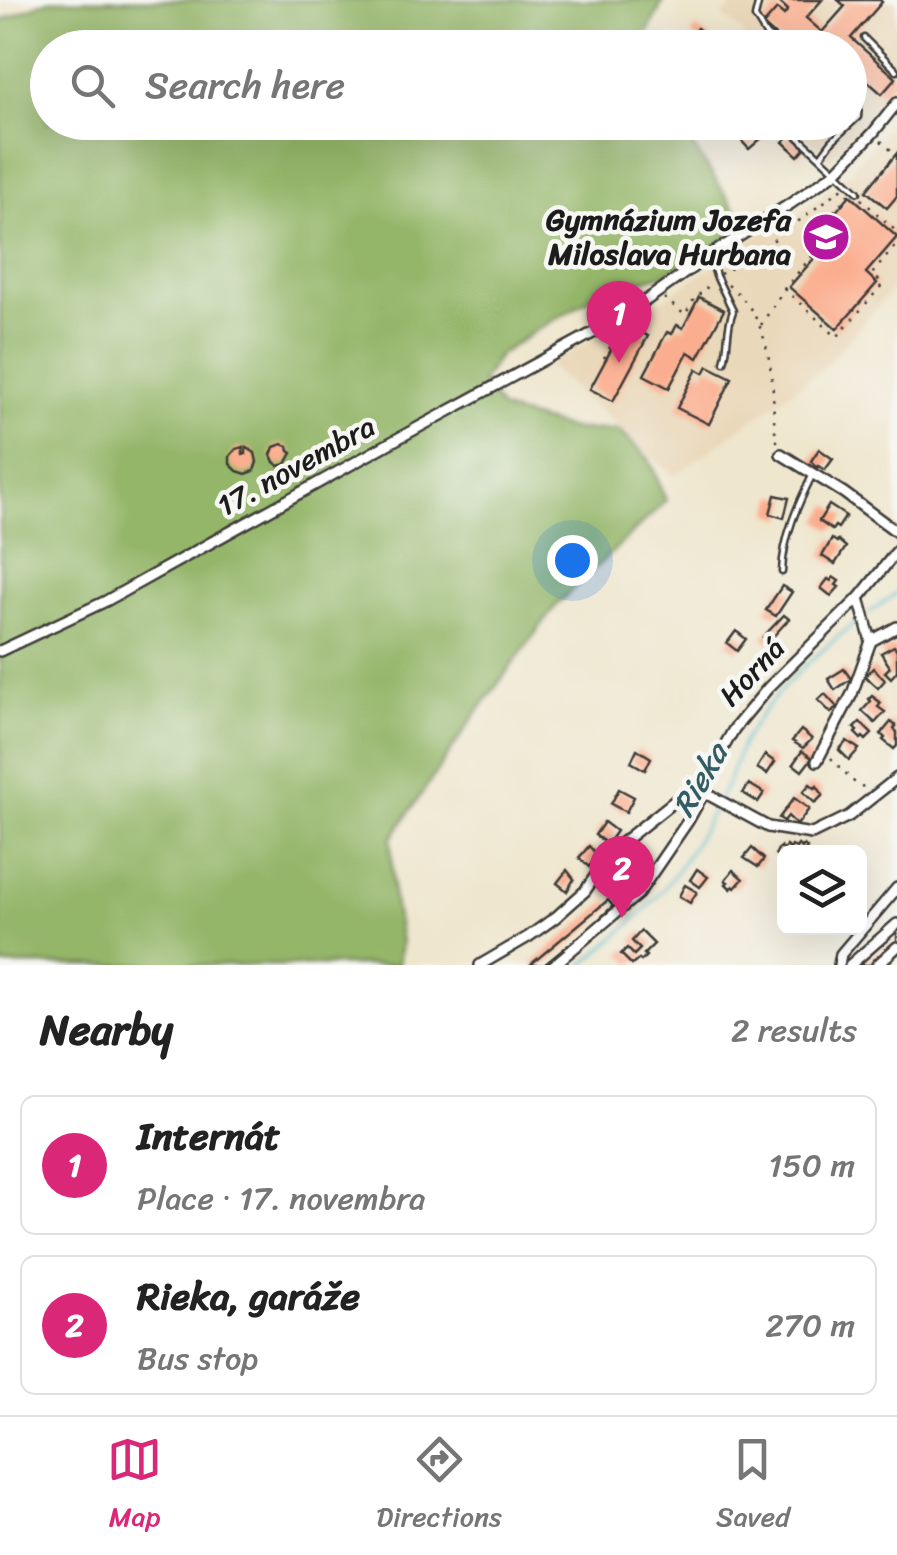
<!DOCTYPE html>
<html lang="en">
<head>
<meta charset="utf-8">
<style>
  :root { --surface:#fff; --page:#f6f6f6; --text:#222; --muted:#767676; --line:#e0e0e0; --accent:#db2777 }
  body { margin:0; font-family:Sriracha,sans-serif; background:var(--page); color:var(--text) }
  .controls { position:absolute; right:30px; bottom:30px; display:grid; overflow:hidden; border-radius:15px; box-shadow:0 10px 40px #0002 }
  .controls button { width:90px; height:90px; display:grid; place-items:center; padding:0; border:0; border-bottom:2px solid var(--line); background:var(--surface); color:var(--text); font:50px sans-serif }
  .you { position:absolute; left:572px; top:560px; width:35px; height:35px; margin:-25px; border:8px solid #fff; border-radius:50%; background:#1a73e8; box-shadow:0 0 0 15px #1a73e833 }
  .badge { display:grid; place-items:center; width:65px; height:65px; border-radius:50%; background:var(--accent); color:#fff; font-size:32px; font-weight:700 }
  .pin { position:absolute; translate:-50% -82px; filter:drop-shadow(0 2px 5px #0008) }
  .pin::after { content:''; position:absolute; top:52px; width:35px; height:30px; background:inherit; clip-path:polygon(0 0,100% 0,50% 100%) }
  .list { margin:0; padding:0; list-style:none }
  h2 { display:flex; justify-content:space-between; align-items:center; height:130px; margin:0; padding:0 40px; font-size:42px }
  h2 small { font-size:32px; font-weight:400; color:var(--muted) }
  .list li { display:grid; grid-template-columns:65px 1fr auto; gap:30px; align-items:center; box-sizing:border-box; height:140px; margin:0 20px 20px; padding:0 20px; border:2px solid var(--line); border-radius:15px }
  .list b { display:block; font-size:38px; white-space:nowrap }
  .list p { margin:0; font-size:32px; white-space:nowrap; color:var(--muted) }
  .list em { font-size:32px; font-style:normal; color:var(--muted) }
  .icon { flex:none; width:55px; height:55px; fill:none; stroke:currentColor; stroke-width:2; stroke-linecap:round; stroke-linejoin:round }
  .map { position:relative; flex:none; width:897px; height:965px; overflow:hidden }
  .search { position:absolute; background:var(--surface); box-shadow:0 10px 40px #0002; left:30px; right:30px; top:30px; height:110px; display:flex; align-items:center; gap:25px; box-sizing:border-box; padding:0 35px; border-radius:55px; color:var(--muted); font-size:38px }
  .sheet { height:450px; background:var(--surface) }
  nav { display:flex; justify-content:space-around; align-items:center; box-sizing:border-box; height:140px; border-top:2px solid var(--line); background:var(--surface); font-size:28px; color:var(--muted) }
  nav a { display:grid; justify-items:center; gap:5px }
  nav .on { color:var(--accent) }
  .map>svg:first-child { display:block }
</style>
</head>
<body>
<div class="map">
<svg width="897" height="965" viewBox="0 0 897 965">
  <rect width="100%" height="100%" fill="#f6f6f2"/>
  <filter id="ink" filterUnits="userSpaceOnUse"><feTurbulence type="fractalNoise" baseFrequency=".01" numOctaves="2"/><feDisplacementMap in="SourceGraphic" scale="20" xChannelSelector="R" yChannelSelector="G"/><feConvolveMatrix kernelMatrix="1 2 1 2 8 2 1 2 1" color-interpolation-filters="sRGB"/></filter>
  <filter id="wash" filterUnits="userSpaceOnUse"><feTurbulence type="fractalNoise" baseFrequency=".0048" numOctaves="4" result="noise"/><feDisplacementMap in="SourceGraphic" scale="40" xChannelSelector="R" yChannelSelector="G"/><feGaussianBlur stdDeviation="2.25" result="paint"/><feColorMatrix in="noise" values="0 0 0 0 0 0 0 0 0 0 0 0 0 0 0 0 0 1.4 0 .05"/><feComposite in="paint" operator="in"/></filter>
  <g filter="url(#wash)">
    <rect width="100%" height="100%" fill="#efe6ce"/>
    <g fill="#ead8ba">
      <polygon points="737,0 897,0 897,85 830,159 790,123 850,122 850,48 734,47 745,35 723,16"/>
      <polygon points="897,116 897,284 822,369 674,476 548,365 664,299 780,220 784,225 843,180"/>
    </g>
    <path fill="#94b669" stroke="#586942" stroke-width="2.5" d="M49,0H664L640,47L48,48V122L679,123C699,159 726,191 746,228L666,273L602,292L537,330L499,355L482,382L502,410L575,430H618L649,459L666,501L557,604L475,715L391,839L393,894L401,942L398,965H0V21Z"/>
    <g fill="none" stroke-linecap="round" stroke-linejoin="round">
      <g stroke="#55bfd1" stroke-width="2.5">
        <polyline points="870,612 897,593"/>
        <path d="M583,965C609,943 634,922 657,897C682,868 708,821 726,786C734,771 737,752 746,737C774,690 816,654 858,621"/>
      </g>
    </g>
    <g id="blocks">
      <g fill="#fbae8f">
        <polygon points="777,0 822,0 806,18 822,32 845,6 838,0 880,0 882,2 851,38 896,78 882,94 864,78 859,84 850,76 850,48 804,48 802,45 800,48 789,48 763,25 777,9 784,15 788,10"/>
        <polygon points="697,28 712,41 707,48 691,35"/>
        <polygon points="753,126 763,137 749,149 739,138"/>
        <polygon points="791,134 805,148 798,156 783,142"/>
        <polygon points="897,153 897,196 887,208 866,191"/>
        <polygon points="850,195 897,237 866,273 877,283 837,329 789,287 817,255 807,246"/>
        <polygon points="699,297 724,310 698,358 688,352 669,388 644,375 667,332 672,334 677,325 683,328"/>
        <polygon points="625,324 648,336 613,401 590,389"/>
        <polygon points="708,366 732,378 709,424 677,408 697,369 704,373"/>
        <polygon points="282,444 288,446 289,451 292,453 286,464 279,466 274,462 271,455 274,447"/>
        <polygon points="243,447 243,454 246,454 246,447 255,453 257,462 254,471 246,474 237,471 230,464 230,456 236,449"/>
        <polygon points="819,449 833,459 825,470 818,466 817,468 811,461"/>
        <polygon points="775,495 789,498 784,518 770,514"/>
        <polygon points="829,505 846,516 838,528 835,526 832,530 819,521"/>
        <polygon points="832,539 837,542 838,540 846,547 835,564 822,556"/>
        <polygon points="833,577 839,581 836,585 839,587 831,596 821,588 828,579 831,581"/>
        <polygon points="782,586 792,592 776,616 766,610"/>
        <polygon points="784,615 789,619 768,642 763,637"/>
        <polygon points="736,631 746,639 737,651 727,643"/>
        <polygon points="894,646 897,650 897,671 891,678 885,672 890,667 881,653"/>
        <polygon points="873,668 885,680 878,688 865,676"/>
        <polygon points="844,669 851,679 835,690 828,679"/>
        <polygon points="825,694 837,707 831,713 818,700"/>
        <polygon points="872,696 881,703 878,707 885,712 875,723 862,711 871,701 869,699"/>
        <polygon points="860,722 872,734 866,740 863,737 861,739 855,733 857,731 854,728"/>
        <polygon points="891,722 896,726 894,729 897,732 897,746 894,749 883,740 885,738 881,734"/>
        <polygon points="801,730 812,739 803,748 792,741"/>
        <polygon points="847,741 859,749 849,760 839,750"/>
        <polygon points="637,749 651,758 645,770 631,762"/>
        <polygon points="802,751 812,758 802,771 793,764"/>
        <polygon points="765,755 775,762 767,774 757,768"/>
        <polygon points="749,784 764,793 758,802 743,793"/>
        <polygon points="810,784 815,788 817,786 823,795 815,803 803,792"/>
        <polygon points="619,789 634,797 626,812 611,804"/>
        <polygon points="794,798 809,809 797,825 788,816 784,821 779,818"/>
        <polygon points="604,822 616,831 607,844 595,835"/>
        <polygon points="798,845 802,848 804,845 807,848 804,852 784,852 784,856 781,854 778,857 775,855 780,847 784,850 786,846 790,849 792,846 796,848"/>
        <polygon points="589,846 597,855 589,867 579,858"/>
        <polygon points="752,848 764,859 758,867 744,858"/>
        <polygon points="629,863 632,867 638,864 647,870 644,874 642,871 641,875 632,885 623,877 625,875 621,872"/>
        <polygon points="697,869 708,877 700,887 690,880"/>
        <polygon points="567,870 574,879 567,891 557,883"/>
        <polygon points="733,870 743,879 735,888 733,886 731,889 726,884 728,882 725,880"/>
        <polygon points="685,885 697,892 690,903 679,896"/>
        <polygon points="608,900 613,906 592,926 544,965 530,965"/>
        <polygon points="641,931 654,944 644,954 646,956 641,961 639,959 632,965 621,954 627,948 634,955 640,949 632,941"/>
        <polygon points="897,931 897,944 872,965 859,965"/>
      </g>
    </g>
  </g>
  <g filter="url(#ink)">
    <use href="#blocks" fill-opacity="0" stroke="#3c3a37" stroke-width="2.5"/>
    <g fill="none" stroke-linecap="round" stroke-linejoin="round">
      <g stroke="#3c3a37" stroke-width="9">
        <g id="lane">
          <polyline points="759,0 755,17 766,35 782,48"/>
          <polyline points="864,38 897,71"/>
          <polyline points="782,122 858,192"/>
          <polyline points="760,130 771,122"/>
          <polyline points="821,156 832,141 858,117 859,103 850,95"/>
          <path d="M710,255L716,276L733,311C726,328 729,345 724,362"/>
          <path d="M782,572C783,537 798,504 813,474"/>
        </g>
      </g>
      <g stroke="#3c3a37" stroke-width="14">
        <g id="street">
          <polyline points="781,454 844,493 897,532"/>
          <polyline points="859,598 871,641 897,627"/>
          <polyline points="0,651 106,601 397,439 624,316 710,255 790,204 836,172 873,133 897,103"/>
          <polyline points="817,761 852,694 871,641"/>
          <polyline points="480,965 528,937 556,917 585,891 614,849 682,795 709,795 768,827 812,834 849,816 897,778"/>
          <polyline points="554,965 638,894 688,821 703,794 709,773 734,729 768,688 859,598 897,551"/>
          <polyline points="839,965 841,954 897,888"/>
          <polyline points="850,965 897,924"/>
          <polyline points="877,965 897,947"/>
        </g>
      </g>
      <g stroke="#3c3a37" stroke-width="2.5" stroke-dasharray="2.5 8" stroke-linecap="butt">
        <polyline points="881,141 891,150"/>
        <polyline points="861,199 897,232"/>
        <polyline points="720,274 747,260 844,187"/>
        <path d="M728,285C762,310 770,352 773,392C774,412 773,429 779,448"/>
        <polyline points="784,289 837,337 883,284 872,274 897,244"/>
        <polyline points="664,298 685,315 697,294 703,294 710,282"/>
        <polyline points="761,325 784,289 813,255 803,246 850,193"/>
        <polyline points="604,358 621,327"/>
        <polyline points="831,758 855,783 862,785 863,795"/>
      </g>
      <use href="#lane" stroke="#fff" stroke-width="4"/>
      <use href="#street" stroke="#fff" stroke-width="9"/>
    </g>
  </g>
  <defs>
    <g id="school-disc" transform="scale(2.5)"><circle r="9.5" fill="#b5179e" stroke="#f6f6f2"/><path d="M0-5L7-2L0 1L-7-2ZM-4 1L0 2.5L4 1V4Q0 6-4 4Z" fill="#fff"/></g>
  </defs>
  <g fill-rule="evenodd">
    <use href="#school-disc" x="826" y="237"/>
  </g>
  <g text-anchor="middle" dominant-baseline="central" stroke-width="9" stroke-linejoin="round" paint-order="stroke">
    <g font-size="30" font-weight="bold" fill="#1c1c1c" stroke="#f6f6f2" text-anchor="end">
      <text x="791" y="220">Gymnázium Jozefa<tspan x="791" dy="34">Miloslava Hurbana</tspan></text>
    </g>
    <g font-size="30" fill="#1c1c1c" stroke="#f6f6f2">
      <text transform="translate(296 466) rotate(-29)">17. novembra</text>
      <text transform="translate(752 672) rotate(-47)">Horná</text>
    </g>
    <g font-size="32" font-style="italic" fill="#335d64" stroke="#f6f6f2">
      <text transform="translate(700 780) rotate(-60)">Rieka</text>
    </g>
  </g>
</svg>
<div class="controls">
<button><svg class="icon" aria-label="layers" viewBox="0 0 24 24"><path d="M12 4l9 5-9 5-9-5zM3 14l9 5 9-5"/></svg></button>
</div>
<div class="you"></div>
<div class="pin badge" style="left:619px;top:363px">1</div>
<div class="pin badge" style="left:622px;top:918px">2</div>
<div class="search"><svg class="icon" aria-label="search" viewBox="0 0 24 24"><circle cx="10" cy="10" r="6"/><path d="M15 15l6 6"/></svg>Search here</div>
</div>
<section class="sheet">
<h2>Nearby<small>2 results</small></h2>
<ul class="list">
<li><span class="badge">1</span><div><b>Internát</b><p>Place · 17. novembra</p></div><em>150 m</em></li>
<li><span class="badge">2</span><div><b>Rieka, garáže</b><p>Bus stop</p></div><em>270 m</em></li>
</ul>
</section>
<nav>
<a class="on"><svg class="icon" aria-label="map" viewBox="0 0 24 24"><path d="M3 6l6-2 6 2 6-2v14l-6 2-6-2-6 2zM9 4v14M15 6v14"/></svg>Map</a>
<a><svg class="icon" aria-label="directions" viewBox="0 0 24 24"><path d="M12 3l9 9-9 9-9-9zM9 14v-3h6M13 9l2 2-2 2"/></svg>Directions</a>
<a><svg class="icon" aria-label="saved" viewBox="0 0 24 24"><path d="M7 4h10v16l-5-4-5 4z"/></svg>Saved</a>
</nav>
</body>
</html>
